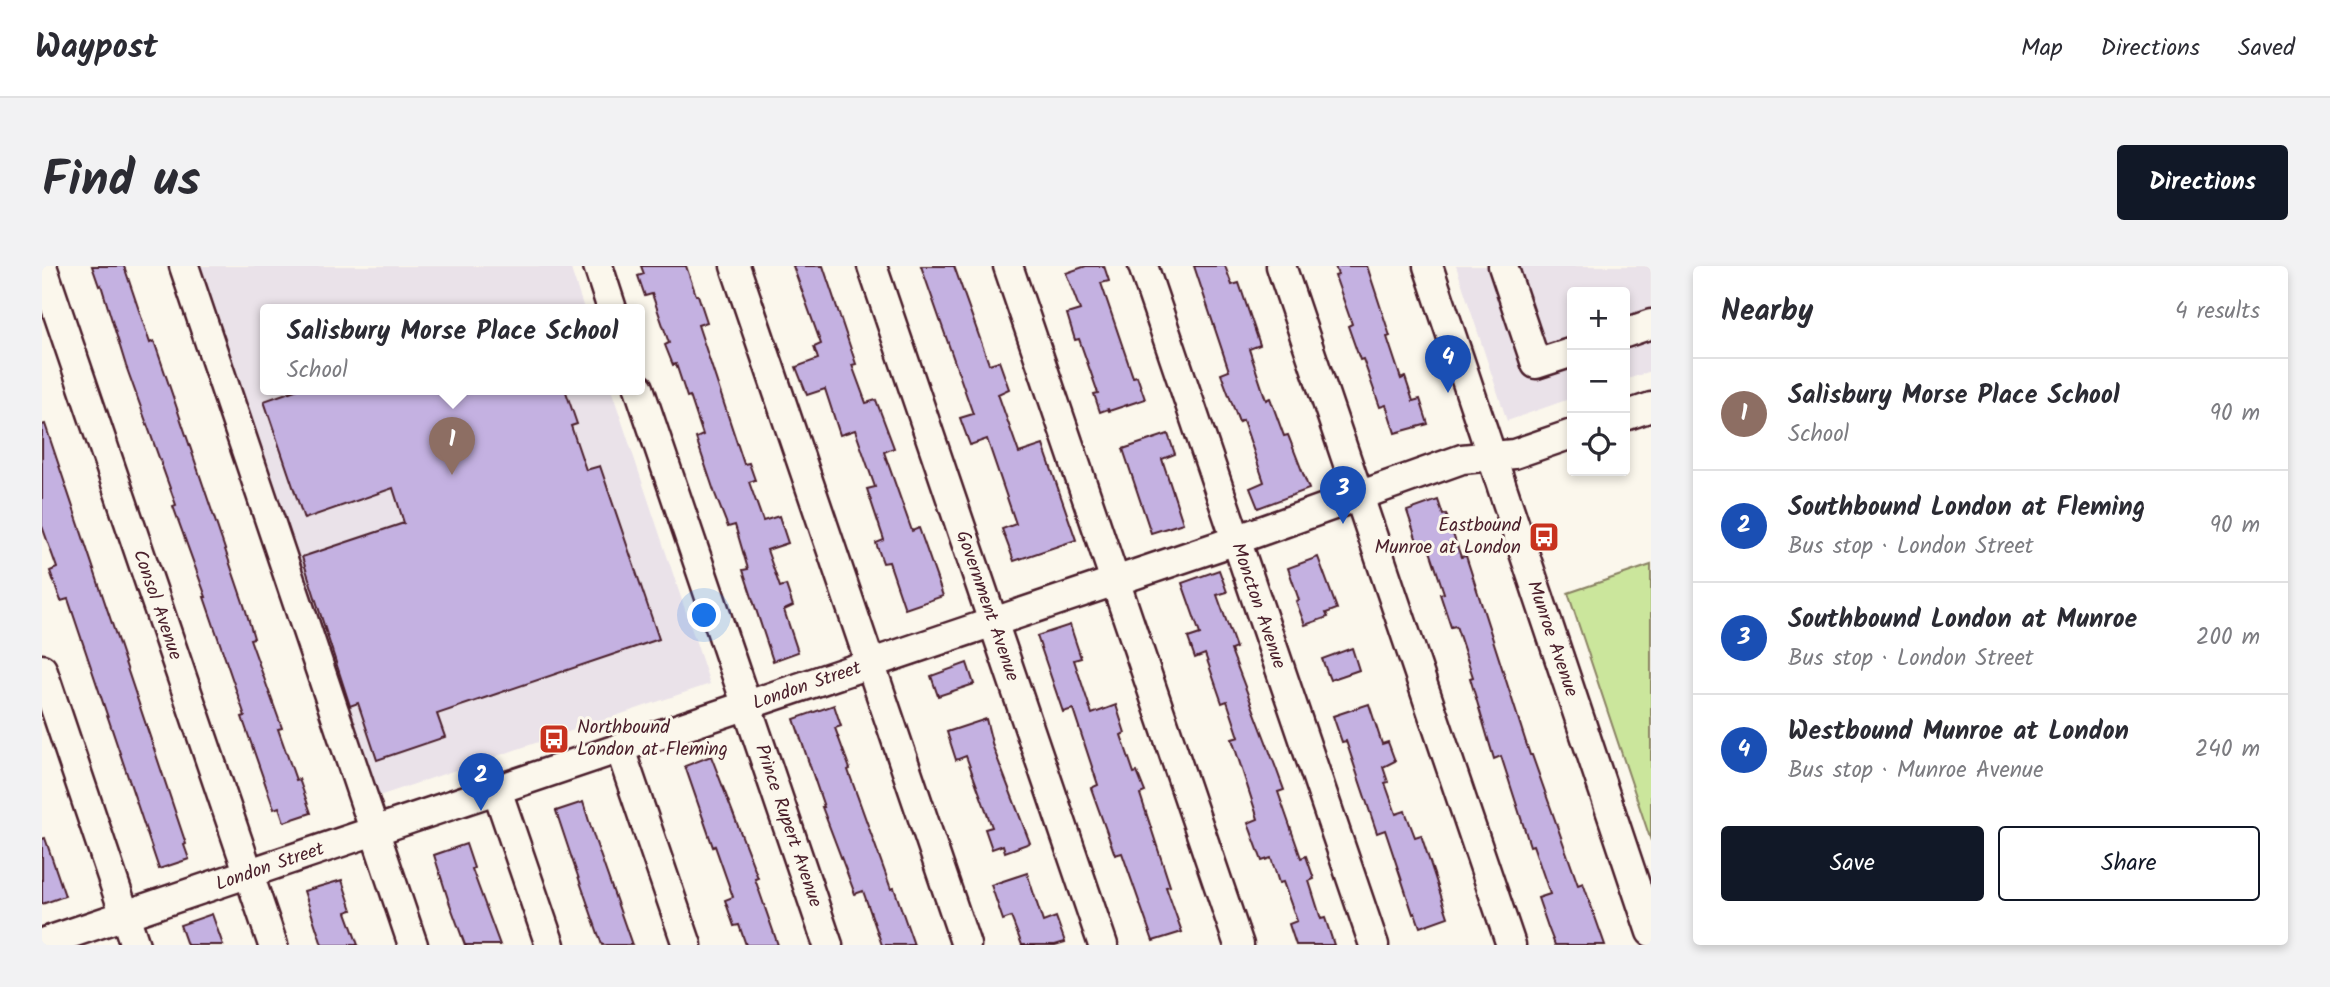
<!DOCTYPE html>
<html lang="en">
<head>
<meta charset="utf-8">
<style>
  :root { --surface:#fff; --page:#f2f2f3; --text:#2b2b33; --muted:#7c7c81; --line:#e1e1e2; --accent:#111827 }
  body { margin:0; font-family:Kalam,sans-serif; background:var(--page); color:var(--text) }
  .controls { position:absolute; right:21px; top:21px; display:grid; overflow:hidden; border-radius:7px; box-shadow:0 4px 10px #0003 }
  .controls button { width:63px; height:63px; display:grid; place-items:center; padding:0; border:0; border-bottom:2px solid var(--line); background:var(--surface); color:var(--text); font:35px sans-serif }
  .you { position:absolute; left:663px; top:350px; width:24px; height:24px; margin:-18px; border:5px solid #fff; border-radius:50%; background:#1a73e8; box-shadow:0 0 0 10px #1a73e833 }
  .badge { display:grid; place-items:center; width:46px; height:46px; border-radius:50%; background:var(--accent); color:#fff; font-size:23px; font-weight:700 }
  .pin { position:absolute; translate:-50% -58px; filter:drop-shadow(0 2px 4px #0008) }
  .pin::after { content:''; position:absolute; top:37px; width:24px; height:21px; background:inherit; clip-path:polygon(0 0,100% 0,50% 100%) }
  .popup { position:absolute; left:218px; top:38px; width:385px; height:91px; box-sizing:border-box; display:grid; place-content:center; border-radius:7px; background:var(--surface); filter:drop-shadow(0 2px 5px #0005); font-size:23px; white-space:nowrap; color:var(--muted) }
  .popup b { font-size:26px; color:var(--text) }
  .popup::after { content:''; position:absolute; left:50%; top:100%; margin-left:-14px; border:14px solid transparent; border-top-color:var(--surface) }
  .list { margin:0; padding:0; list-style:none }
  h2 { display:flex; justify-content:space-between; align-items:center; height:91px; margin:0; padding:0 28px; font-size:30px }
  h2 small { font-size:23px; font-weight:400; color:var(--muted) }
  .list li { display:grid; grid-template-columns:46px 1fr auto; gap:21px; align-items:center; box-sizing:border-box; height:112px; padding:0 28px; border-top:2px solid var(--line) }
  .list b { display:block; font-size:26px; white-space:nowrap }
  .list p { margin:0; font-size:23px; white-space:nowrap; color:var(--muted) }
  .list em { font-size:23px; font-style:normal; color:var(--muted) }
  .actions { display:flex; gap:14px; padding:21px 28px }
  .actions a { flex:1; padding:16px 0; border:2px solid var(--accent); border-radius:7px; text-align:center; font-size:24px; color:var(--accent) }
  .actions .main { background:var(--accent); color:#fff }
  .icon { flex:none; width:38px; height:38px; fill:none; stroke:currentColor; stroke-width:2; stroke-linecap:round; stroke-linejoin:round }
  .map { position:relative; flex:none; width:1609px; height:679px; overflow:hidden; border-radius:7px }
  header { display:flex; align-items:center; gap:42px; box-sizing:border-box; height:98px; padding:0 35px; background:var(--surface); border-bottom:2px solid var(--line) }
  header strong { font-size:33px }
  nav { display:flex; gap:38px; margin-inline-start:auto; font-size:24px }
  .intro { display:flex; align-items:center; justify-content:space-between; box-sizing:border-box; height:168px; padding:0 42px }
  h1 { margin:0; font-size:49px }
  .button { padding:18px 32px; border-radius:7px; background:var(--accent); color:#fff; font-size:24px; font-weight:700 }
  main { display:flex; gap:42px; padding:0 42px }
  aside { flex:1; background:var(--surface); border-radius:7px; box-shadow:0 4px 10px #0003 }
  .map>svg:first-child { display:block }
</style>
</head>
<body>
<header>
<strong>Waypost</strong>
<nav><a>Map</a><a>Directions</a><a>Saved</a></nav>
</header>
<div class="intro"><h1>Find us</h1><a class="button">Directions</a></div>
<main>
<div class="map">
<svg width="1609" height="679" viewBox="0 0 1609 679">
  <rect width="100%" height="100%" fill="#fbf7ec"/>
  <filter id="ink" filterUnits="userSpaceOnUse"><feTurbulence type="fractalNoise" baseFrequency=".0143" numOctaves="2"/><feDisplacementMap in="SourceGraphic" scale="14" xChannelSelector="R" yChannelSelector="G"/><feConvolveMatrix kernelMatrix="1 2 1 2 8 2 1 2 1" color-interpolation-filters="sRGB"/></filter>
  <g filter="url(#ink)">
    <g fill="#eae2e9">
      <polygon points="151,0 528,0 542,43 223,43 223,123 569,123 668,418 331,532"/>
      <polygon points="1414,0 1609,0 1609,105 1583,114 1583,26 1530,26 1530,132 1465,155"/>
    </g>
    <polygon fill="#cbe69c" stroke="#8a8264" stroke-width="2" points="1609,299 1609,575 1526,327"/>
    <g fill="#c4b1e1" stroke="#4a1f2b" stroke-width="2">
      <polygon points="50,0 82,0 108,77 112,75 204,345 212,372 208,373 240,462 236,463 254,514 257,513 269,547 242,556 237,541 232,543 200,451 203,450 162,331 164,331 131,240 134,239 84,100 59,19 57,20"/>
      <polygon points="599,0 644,0 654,29 656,29 665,56 656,59 702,198 707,197 713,214 707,216 721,255 737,250 746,277 725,284 738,321 744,319 751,340 742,344 756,386 731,395 701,304 706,303 693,259 686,261 673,228 654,172 661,169 648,130 645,131 634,98 631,99 623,79 627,77 610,28 603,30 596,10 602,8"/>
      <polygon points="751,0 781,0 814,98 810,99 824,137 834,134 852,182 842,186 870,265 877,262 901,330 863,343 847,296 841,297 834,277 842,274 825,223 833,221 813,164 798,169 783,123 765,129 754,101 776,93 772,81 779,78"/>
      <polygon points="879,0 912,0 947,98 957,95 967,123 956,128 977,187 1001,179 1034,274 972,295 960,263 974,258 945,173 928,179 918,152 931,148"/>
      <polygon points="1044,0 1062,0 1067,15 1059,17 1091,111 1095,110 1103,133 1067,145 1066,143 1058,146 1052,128 1056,127 1037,73 1033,74 1025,48 1038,44 1024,7"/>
      <polygon points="1152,0 1183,0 1190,19 1197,17 1218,79 1207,83 1224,134 1228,132 1242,170 1246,169 1267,223 1216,242 1208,222 1222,216 1201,154 1197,156 1179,108 1187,105"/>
      <polygon points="1293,0 1325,0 1348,70 1345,71 1359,113 1363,111 1371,135 1378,133 1386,158 1353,167 1344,139 1338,141 1321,93 1318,94 1306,60 1310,58 1293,10 1296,9"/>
      <polygon points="256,123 523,123 535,158 529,160 544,204 558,200 617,373 395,448 403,471 335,494 316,437 308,440 260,291 362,257 351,222 262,253 222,135"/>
      <polygon points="3,158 144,578 142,579 147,593 117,603 26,333 19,335 8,305 15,302 0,260 0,159"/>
      <polygon points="1126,168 1133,188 1120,193 1141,257 1109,267 1081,183"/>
      <polygon points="1396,234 1401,249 1404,248 1419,291 1424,290 1488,489 1490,489 1536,619 1541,617 1563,679 1513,679 1506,661 1496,632 1508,628 1491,579 1488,580 1459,490 1452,493 1428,412 1431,411 1414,360 1409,361 1398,328 1402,327 1385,276 1376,278 1365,245"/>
      <polygon points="1276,291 1295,343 1284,347 1286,351 1263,359 1254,335 1257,334 1246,302"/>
      <polygon points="1177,304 1185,326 1175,329 1194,382 1189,384 1234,502 1242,524 1236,526 1259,592 1264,590 1272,613 1267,615 1279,653 1283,652 1292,679 1254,679 1247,658 1255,655 1241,616 1237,617 1229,592 1220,595 1206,557 1216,553 1190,473 1197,471 1185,435 1180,437 1163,388 1153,392 1146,372 1158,368 1140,317"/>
      <polygon points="1028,359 1039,392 1032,394 1050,448 1074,439 1083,467 1079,469 1092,507 1095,506 1103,526 1098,528 1128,620 1124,621 1140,666 1111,675 1080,587 1073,589 1049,522 1056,519 1031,443 1021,446 995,370"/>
      <polygon points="1310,382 1317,404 1288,414 1280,393"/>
      <polygon points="925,397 932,418 896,430 889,410"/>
      <polygon points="1327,438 1340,478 1346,476 1353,495 1341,501 1346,516 1343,517 1354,548 1363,545 1373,571 1379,569 1406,651 1378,661 1373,647 1371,648 1343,564 1335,567 1304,475 1300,476 1291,450"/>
      <polygon points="792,439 799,460 793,462 808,503 806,504 849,623 852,622 872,679 840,679 821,625 813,628 780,541 782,541 752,453"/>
      <polygon points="944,453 951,481 988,577 963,586 961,579 950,583 943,563 950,561 924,490 914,494 905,466"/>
      <polygon points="669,490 716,612 713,613 736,679 704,679 697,659 692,660 683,634 691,631 673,580 671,581 643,500"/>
      <polygon points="541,536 553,574 590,679 560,679 530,593 514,545"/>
      <polygon points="3,572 23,630 0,638 0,573"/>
      <polygon points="424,578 432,602 430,603 458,679 423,679 406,633 392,589"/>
      <polygon points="985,607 1001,656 1014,651 1023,676 1013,679 980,679 969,651 961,654 949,619"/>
      <polygon points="300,614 310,644 304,646 316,679 280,679 262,625"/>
      <polygon points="170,648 181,679 145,679 138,659"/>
    </g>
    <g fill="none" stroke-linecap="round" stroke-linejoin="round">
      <g stroke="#4a1f2b" stroke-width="33">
        <g id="minor">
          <polyline points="0,0 231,679"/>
          <polyline points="142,0 371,679"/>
          <polyline points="556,0 570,43"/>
          <polyline points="693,0 924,679"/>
          <polyline points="830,0 1061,679"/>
          <polyline points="966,0 1197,679"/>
          <polyline points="1101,0 1332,679"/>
          <polyline points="1239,0 1469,679"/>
          <polyline points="1386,0 1609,666"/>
          <polyline points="1461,0 1494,98 1528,87"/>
          <polyline points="1583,67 1609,58"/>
          <polyline points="597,122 786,679"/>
          <polyline points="1583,150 1609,141"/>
          <polyline points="0,403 93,679"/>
          <polyline points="578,483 645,679"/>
          <polyline points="455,524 508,679"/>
          <polyline points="0,677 1177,280 1420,193 1472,188 1530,168"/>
        </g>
      </g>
      <use href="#minor" stroke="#fbf7ec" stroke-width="28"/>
    </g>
  </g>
  <defs>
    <g id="bus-square" transform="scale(1.575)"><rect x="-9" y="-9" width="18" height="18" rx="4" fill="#c8321e" stroke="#fbf7ec"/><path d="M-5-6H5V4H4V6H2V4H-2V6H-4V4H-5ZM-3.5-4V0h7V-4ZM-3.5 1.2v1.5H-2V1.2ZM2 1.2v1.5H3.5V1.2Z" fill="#fff"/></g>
  </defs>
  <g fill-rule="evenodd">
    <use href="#bus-square" x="1502" y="271"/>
    <use href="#bus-square" x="512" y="473"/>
  </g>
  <g text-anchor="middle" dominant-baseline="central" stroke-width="6" stroke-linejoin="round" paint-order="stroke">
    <g font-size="19" fill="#4a1f2b" stroke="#fbf7ec" text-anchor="end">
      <text x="1479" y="260">Eastbound<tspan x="1479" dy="22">Munroe at London</tspan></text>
      <text x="535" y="462" text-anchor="start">Northbound<tspan x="535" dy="22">London at Fleming</tspan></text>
    </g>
    <g font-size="19" fill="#4a1f2b" stroke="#fbf7ec">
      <text transform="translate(115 339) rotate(71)">Consol Avenue</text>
      <text transform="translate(945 340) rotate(71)">Government Avenue</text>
      <text transform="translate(1216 340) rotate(71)">Moncton Avenue</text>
      <text transform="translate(1510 373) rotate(71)">Munroe Avenue</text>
      <text transform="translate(765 420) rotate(-19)">London Street</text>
      <text transform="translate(746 560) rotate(71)">Prince Rupert Avenue</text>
      <text transform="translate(228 601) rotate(-19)">London Street</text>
    </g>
  </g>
</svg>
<div class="controls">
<button>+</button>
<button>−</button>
<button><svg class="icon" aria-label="locate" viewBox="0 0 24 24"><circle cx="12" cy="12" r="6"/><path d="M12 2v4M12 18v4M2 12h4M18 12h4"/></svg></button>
</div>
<div class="you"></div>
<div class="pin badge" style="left:410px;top:209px;background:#8d6e63">1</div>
<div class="popup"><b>Salisbury Morse Place School</b>School</div>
<div class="pin badge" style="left:439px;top:545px;background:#1a4fb4">2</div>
<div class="pin badge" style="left:1301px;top:258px;background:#1a4fb4">3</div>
<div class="pin badge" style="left:1406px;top:127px;background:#1a4fb4">4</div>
</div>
<aside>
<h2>Nearby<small>4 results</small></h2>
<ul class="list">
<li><span class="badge" style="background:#8d6e63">1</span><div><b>Salisbury Morse Place School</b><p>School</p></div><em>90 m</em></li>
<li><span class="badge" style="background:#1a4fb4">2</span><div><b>Southbound London at Fleming</b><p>Bus stop · London Street</p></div><em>90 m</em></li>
<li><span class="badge" style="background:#1a4fb4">3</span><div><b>Southbound London at Munroe</b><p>Bus stop · London Street</p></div><em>200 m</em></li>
<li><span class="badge" style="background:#1a4fb4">4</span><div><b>Westbound Munroe at London</b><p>Bus stop · Munroe Avenue</p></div><em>240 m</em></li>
</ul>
<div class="actions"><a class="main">Save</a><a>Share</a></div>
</aside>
</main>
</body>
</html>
